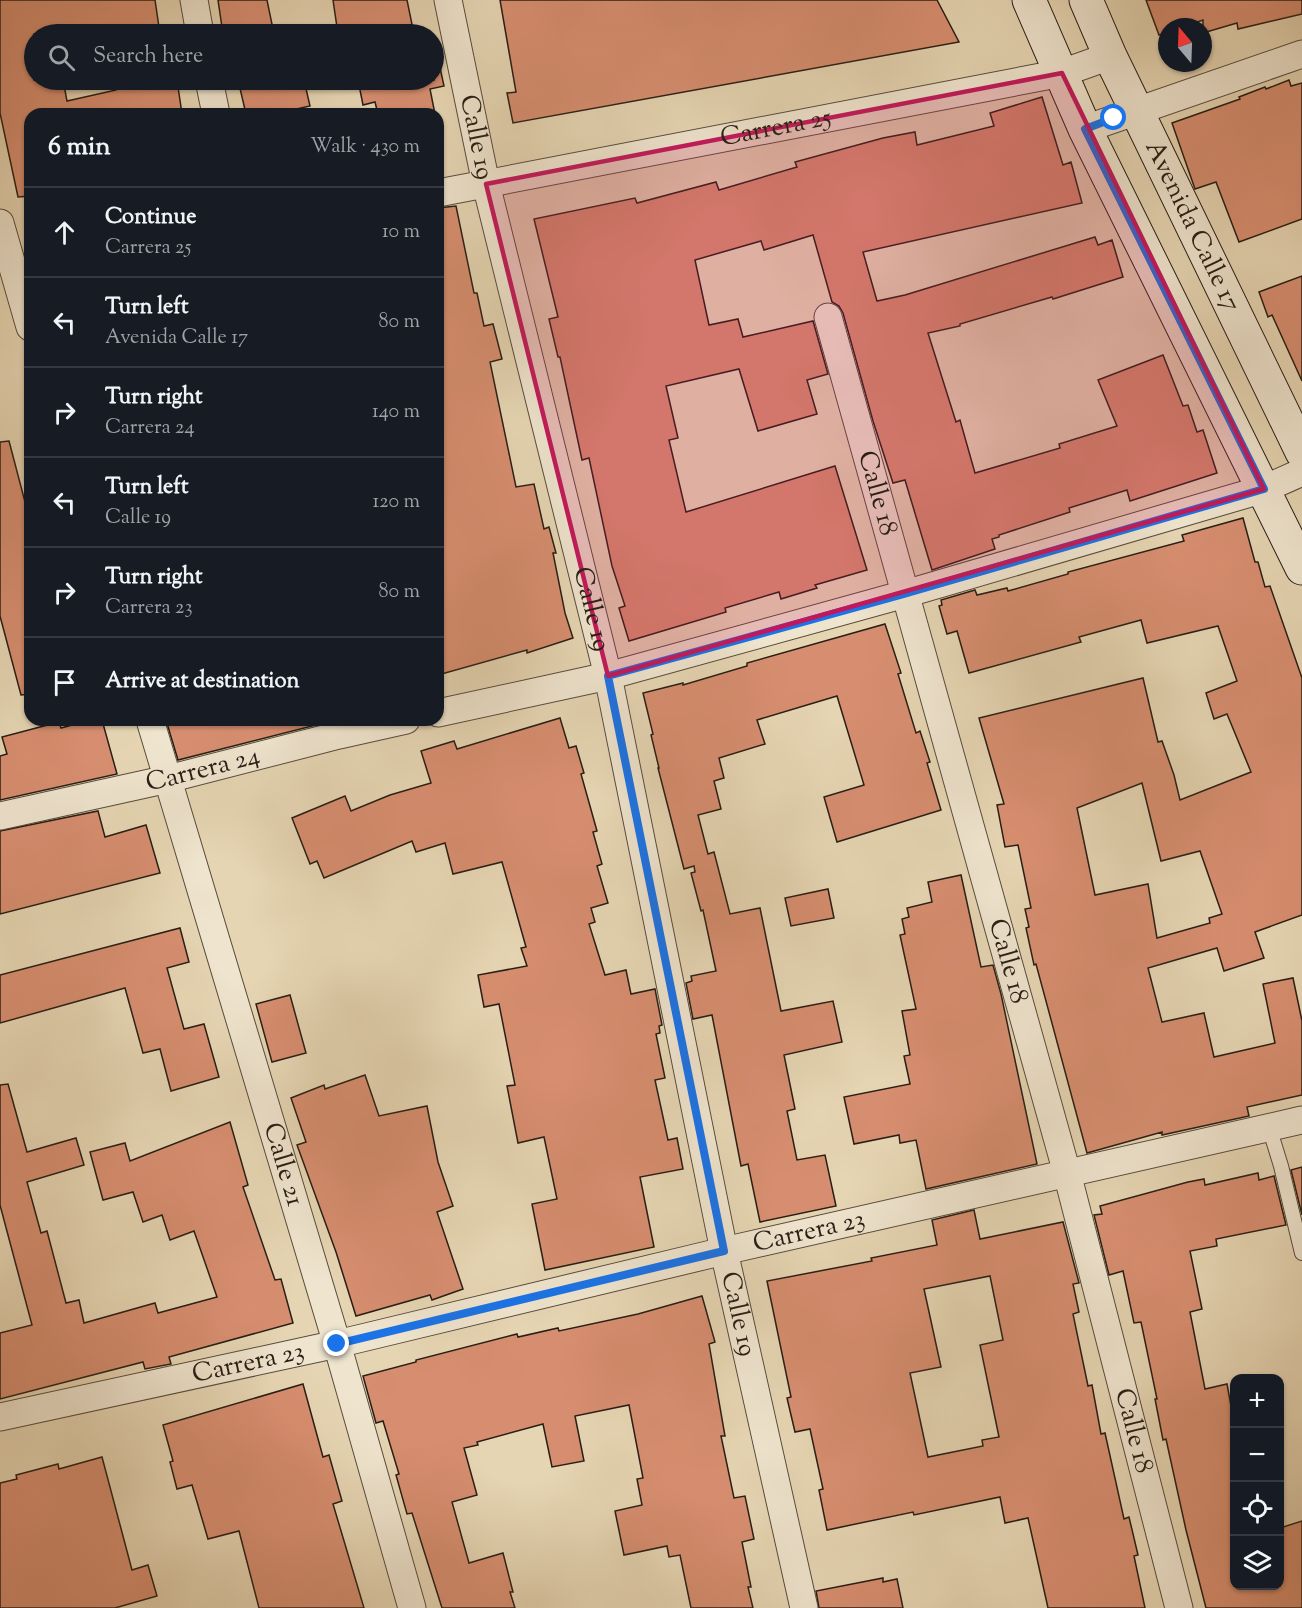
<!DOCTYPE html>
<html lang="en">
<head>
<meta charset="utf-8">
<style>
  :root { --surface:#171b24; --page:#20242c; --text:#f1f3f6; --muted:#9ea1a6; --line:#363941 }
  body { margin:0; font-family:"Sorts Mill Goudy",serif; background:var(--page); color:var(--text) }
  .controls { position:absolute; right:18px; bottom:18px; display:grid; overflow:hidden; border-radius:12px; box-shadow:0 2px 4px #0004 }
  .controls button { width:54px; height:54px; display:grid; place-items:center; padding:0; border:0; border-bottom:2px solid var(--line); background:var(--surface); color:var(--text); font:30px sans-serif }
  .compass { position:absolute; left:1158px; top:18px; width:54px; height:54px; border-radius:50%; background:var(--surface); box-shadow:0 2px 4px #0004; rotate:341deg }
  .stop { position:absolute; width:18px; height:18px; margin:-14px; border:4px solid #1a73e8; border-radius:50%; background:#fff }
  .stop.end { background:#1a73e8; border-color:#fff; box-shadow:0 2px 6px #0008 }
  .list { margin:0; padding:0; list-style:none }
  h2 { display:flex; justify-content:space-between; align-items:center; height:78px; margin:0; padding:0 24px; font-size:26px }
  h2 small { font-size:20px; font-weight:400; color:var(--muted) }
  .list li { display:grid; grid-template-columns:39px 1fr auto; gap:18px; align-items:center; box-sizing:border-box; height:90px; padding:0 24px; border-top:2px solid var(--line) }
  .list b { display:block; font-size:22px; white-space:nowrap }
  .list p { margin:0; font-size:20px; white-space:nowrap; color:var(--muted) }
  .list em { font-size:20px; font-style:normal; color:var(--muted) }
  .icon { flex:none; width:33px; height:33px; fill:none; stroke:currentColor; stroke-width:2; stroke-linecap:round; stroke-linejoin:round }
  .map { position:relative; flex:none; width:1302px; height:1608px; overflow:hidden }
  .search { position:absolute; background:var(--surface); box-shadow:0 2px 4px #0004; left:24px; top:24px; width:420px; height:66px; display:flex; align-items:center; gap:15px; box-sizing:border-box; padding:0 21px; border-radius:33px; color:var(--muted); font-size:22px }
  .panel { position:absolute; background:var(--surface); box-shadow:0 2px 4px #0004; left:24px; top:108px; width:420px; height:618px; border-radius:18px }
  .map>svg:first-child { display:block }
</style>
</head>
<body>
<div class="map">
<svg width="1302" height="1608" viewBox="0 0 1302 1608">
  <rect width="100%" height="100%" fill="#e6d5b3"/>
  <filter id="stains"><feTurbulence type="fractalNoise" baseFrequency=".00333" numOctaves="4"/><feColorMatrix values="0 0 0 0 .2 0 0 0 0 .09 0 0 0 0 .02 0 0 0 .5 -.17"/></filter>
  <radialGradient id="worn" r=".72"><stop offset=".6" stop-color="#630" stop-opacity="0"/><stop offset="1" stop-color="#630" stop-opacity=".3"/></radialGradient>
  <g fill="#d78e70" stroke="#271e15" stroke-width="1.5" fill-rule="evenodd">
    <polygon points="0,0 155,0 160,34 34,34 34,80 63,80 67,101 116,90 114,80 177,80 182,114 30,114 30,196 18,197 0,113"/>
    <polygon points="218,0 267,0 274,34 223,34"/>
    <polygon points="333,0 407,0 414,34 338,34"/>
    <polygon points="500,0 937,0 959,42 513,123 507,93 516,92"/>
    <polygon points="1146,0 1302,0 1302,14 1238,29 1237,23 1203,33 1203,20 1183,27 1167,27 1167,33 1159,35"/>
    <polygon points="439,63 444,86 430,89 435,114 378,114 375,102 363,105 358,80 434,80 434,64"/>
    <polygon points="259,80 304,80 310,106 274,114 246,114 239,84"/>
    <polygon points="1289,80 1291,86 1302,83 1302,219 1239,242 1216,182 1195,189 1172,123 1240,99 1239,97 1265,87 1266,89"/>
    <polygon points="1042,97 1063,165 1071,162 1082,203 863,252 877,301 905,295 1095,237 1098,245 1112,240 1123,277 1053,299 1052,297 960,324 960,326 928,333 956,422 960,420 975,473 1060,448 1059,444 1117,426 1098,380 1163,355 1183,406 1188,405 1197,432 1203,430 1217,473 1130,501 1127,490 1069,508 1070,512 999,535 999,537 992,539 995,549 932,570 905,480 893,483 873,421 843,313 839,306 832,302 813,235 764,250 761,241 695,260 709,325 738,319 743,337 813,321 828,374 807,380 817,414 758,431 739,369 666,386 678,438 669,440 686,512 835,466 867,570 815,585 817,588 781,599 779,592 725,608 726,612 629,641 619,608 625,606 612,566 589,458 582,460 560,357 558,357 549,319 558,317 534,219 635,198 637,203 716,182 719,190 797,167 795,162 883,138 915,132 917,145 994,126 990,113"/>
    <polygon points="456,206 474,293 477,293 484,326 493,324 502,359 490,362 516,487 534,484 544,529 549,527 556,553 553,553 565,613 573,638 527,653 527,650 438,675 438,208"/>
    <polygon points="1302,276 1302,381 1272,315 1268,317 1259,292"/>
    <polygon points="9,441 30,521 30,694 21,695 0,616 0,442"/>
    <path d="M1243,518L1255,562H1258L1265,587L1270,586L1302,678V915L1255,932L1264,958L1224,971L1217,948L1148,968L1162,1022L1204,1013L1214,1057L1275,1043L1263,984L1293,978L1302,1021V1095L1247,1107L1249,1116L1162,1135V1132L1087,1153L1036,964L1034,965L1026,928L1029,927L1025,909L1031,908L1018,845L1005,847L997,805L1004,804L979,718L1143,678L1158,742L1162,741L1174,775L1180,800L1251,772L1227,714L1214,719L1206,693L1237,681L1218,626L1147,643L1141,620L1079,637L1081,642L969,673L957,631L947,634L939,606L942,605L941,600L975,590L977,595L1007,588L1008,591L1068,574V572L1184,541L1182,535ZM1142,783L1161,861L1200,851L1222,914L1209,918L1210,923L1157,938L1148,884L1095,895L1077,808Z"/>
    <polygon points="885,624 901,673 898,674 916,733 920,731 930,762 927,763 941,810 837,842 824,797 864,785 837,696 757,720 765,744 719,758 724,778 714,781 721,809 698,815 708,854 714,852 730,914 760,908 781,1011 833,1001 842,1042 784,1055 795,1109 787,1111 797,1160 825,1155 836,1206 760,1222 748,1164 741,1166 712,1015 693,1019 686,983 692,981 691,976 716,971 703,910 701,911 691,873 695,872 694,866 684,869 658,768 659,768 651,735 653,734 643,693 683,683 683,685 747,666 747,663"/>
    <polygon points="560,718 569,748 576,746 584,773 581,774 597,831 593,832 602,864 597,866 608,903 591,908 595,922 589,924 605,975 626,970 631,994 655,989 662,1025 659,1026 660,1033 656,1034 665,1078 655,1080 668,1140 677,1138 683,1169 640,1177 654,1247 545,1270 532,1204 557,1199 544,1137 518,1143 507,1086 515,1085 499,1004 484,1007 478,975 527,966 521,948 526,947 502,862 453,874 445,843 416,852 412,841 324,878 317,861 310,864 292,818 345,796 351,811 390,795 431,783 421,751 454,741 457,749"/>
    <polygon points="90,720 102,720 117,774 0,800 0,756 7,754 2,737 59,722 61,728"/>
    <polygon points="166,720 319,720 320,724 178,760"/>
    <polygon points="98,811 105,837 146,825 160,873 0,914 0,831"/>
    <polygon points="961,875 981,967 993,965 1001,994 1037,1164 926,1189 916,1140 900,1143 899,1135 854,1144 844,1097 910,1084 904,1056 910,1055 902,1011 916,1009 900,935 905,934 902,919 909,917 907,908 932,902 928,882"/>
    <polygon points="828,889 834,918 791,926 785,898"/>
    <polygon points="180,928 189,962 167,968 184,1029 204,1024 219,1077 171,1091 160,1049 143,1053 125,988 0,1023 0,975"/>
    <polygon points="290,995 306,1053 272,1062 256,1004"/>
    <polygon points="365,1075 379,1116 427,1106 438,1162 453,1206 437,1212 463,1289 432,1300 430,1295 356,1316 336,1252 297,1145 306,1142 291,1098 324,1085 325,1089"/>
    <polygon points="8,1084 27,1152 76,1138 84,1165 27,1182 41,1233 47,1231 66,1303 79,1300 84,1323 155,1303 158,1313 217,1297 194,1231 170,1240 162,1215 143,1222 133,1192 103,1200 90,1152 125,1143 130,1161 230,1122 248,1185 243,1187 275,1280 281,1279 293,1323 169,1357 171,1364 145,1369 143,1362 0,1399 0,1333 32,1325 0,1205 0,1085"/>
    <polygon points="1302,1167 1302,1215 1291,1170"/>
    <polygon points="1258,1173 1259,1180 1274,1176 1286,1225 1216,1239 1217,1246 1190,1251 1202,1309 1190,1312 1205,1389 1227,1384 1234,1422 1234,1586 1280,1586 1280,1528 1302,1521 1302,1608 1206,1608 1186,1530 1166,1439 1163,1440 1155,1399 1157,1399 1141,1322 1134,1323 1123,1271 1109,1275 1094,1215 1102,1214 1100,1206 1188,1182 1204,1179 1205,1185"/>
    <path d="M974,1210L980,1239L1063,1222L1079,1283L1073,1284L1079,1312L1073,1314L1088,1386L1092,1385L1101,1434L1105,1433L1124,1519L1129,1517L1138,1555L1134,1556L1145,1608H1048L1028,1518L1005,1523L1000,1497L914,1515L913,1512L827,1530L819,1490L823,1489L810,1429L795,1432L787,1398L791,1397L767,1281L872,1261L871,1258L937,1245L932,1220ZM990,1276L1003,1340L980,1345L999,1437L982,1440L983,1446L928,1457L910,1373L941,1367L924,1289Z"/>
    <polygon points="702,1296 715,1342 709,1344 725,1436 721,1436 734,1498 745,1496 754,1539 742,1542 751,1587 748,1587 753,1608 691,1608 680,1555 669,1557 667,1546 624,1555 615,1511 642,1505 637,1479 643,1478 629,1405 575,1416 584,1461 552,1467 543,1424 477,1442 478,1445 464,1448 477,1495 452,1502 469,1563 503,1553 513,1592 510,1592 515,1608 442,1608 412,1513 407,1514 396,1475 399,1474 383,1421 376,1423 363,1376 416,1362 416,1360 517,1334 518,1337 558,1328 559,1331 638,1314"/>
    <polygon points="303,1384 323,1457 329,1455 342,1501 333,1504 364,1608 259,1608 239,1531 208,1539 192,1485 177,1489 170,1462 173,1461 163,1425"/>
    <polygon points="102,1457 132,1570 148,1565 157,1596 115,1608 0,1608 0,1483 17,1479 16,1475 58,1464 59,1469"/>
    <polygon points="883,1578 883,1582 897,1579 903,1608 819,1608 816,1591"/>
  </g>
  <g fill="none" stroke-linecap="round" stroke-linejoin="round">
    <g stroke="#574c3c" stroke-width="16">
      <polyline id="lane" points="1269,1127 1281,1166 1302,1253"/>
    </g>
    <g stroke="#574c3c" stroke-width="29">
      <g id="street">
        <polyline points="194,0 200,34"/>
        <path id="s1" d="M448,0L486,184L608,676L724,1251L804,1608"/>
        <polyline points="209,80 216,114"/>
        <polyline points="1085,129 1302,54"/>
        <path id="s2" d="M438,193L1062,73L1110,56"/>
        <polyline points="0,223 30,327"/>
        <path id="s3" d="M828,317L1067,1173L1179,1608"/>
        <polyline points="438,713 608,676 905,594 1264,489 1302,472"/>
        <path id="s4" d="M150,720L337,1344L412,1608"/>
        <path id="s5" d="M0,816L168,779L339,735L406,720"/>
        <path id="s6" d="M0,1417L337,1344L724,1251L1302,1120"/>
      </g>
    </g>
    <g stroke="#271e15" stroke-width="35">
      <g id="secondary">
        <polyline points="1029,0 1085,129 1302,568"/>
        <path id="s7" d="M1086,0L1110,56L1302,452"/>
      </g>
    </g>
    <use href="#lane" stroke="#efe4ce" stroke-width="14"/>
    <use href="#street" stroke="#efe4ce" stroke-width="27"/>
    <use href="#secondary" stroke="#efe4ce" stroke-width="33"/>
  </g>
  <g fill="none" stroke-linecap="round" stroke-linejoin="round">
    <polyline stroke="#1a73e8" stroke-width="8" points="337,1344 724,1251 608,676 904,594 1264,489 1085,129 1114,118"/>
  </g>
  <path fill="#c2185b" fill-opacity="0.2" stroke="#c2185b" stroke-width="4.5" stroke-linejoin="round" d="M1062,73L1264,489L608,676L486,184Z"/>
  <g text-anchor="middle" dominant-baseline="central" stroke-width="6" stroke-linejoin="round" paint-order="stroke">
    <g font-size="26" fill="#271e15" stroke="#efe4ce">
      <text stroke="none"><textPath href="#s2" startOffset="344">Carrera 25</textPath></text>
      <text stroke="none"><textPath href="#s1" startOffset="140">Calle 19</textPath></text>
      <text stroke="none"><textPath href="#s7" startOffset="250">Avenida Calle 17</textPath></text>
      <text stroke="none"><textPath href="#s3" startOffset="183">Calle 18</textPath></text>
      <text stroke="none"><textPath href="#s1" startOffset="626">Calle 19</textPath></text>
      <text stroke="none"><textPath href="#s5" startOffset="208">Carrera 24</textPath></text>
      <text stroke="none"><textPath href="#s3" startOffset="669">Calle 18</textPath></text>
      <text stroke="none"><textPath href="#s4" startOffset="464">Calle 21</textPath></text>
      <text stroke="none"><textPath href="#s6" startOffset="830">Carrera 23</textPath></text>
      <text stroke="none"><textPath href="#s1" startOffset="1346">Calle 19</textPath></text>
      <text stroke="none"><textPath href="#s6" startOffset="254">Carrera 23</textPath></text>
      <text stroke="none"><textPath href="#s3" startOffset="1155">Calle 18</textPath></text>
    </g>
  </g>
  <rect width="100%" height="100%" filter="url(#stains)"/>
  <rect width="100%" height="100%" fill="url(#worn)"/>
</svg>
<div class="controls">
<button>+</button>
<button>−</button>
<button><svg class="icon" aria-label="locate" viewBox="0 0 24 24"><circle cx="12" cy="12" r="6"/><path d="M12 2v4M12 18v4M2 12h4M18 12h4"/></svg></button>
<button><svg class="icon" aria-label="layers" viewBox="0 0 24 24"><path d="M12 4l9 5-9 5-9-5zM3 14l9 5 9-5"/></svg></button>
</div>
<svg class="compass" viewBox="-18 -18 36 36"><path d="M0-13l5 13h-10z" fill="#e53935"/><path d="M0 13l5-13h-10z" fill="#9ea1a6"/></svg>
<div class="stop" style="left:1114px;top:118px"></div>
<div class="stop end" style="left:337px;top:1344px"></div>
<div class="search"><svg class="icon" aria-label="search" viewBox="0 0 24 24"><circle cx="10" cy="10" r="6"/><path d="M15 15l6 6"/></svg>Search here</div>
<section class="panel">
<h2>6 min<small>Walk · 430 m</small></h2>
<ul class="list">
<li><svg class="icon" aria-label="ahead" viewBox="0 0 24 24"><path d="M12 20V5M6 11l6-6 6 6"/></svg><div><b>Continue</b><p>Carrera 25</p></div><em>10 m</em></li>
<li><svg class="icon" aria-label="left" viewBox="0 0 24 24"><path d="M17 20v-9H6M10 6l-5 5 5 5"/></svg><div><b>Turn left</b><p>Avenida Calle 17</p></div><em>80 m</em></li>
<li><svg class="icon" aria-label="right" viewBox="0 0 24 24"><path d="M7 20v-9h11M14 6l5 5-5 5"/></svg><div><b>Turn right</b><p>Carrera 24</p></div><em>140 m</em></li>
<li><svg class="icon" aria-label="left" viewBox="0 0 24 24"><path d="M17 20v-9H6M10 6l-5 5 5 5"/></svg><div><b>Turn left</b><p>Calle 19</p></div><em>120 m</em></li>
<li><svg class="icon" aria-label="right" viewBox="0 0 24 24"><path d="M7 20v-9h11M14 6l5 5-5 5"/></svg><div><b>Turn right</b><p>Carrera 23</p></div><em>80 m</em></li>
<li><svg class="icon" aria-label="arrive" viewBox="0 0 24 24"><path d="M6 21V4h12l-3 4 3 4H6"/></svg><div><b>Arrive at destination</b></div></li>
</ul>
</section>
</div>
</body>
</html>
